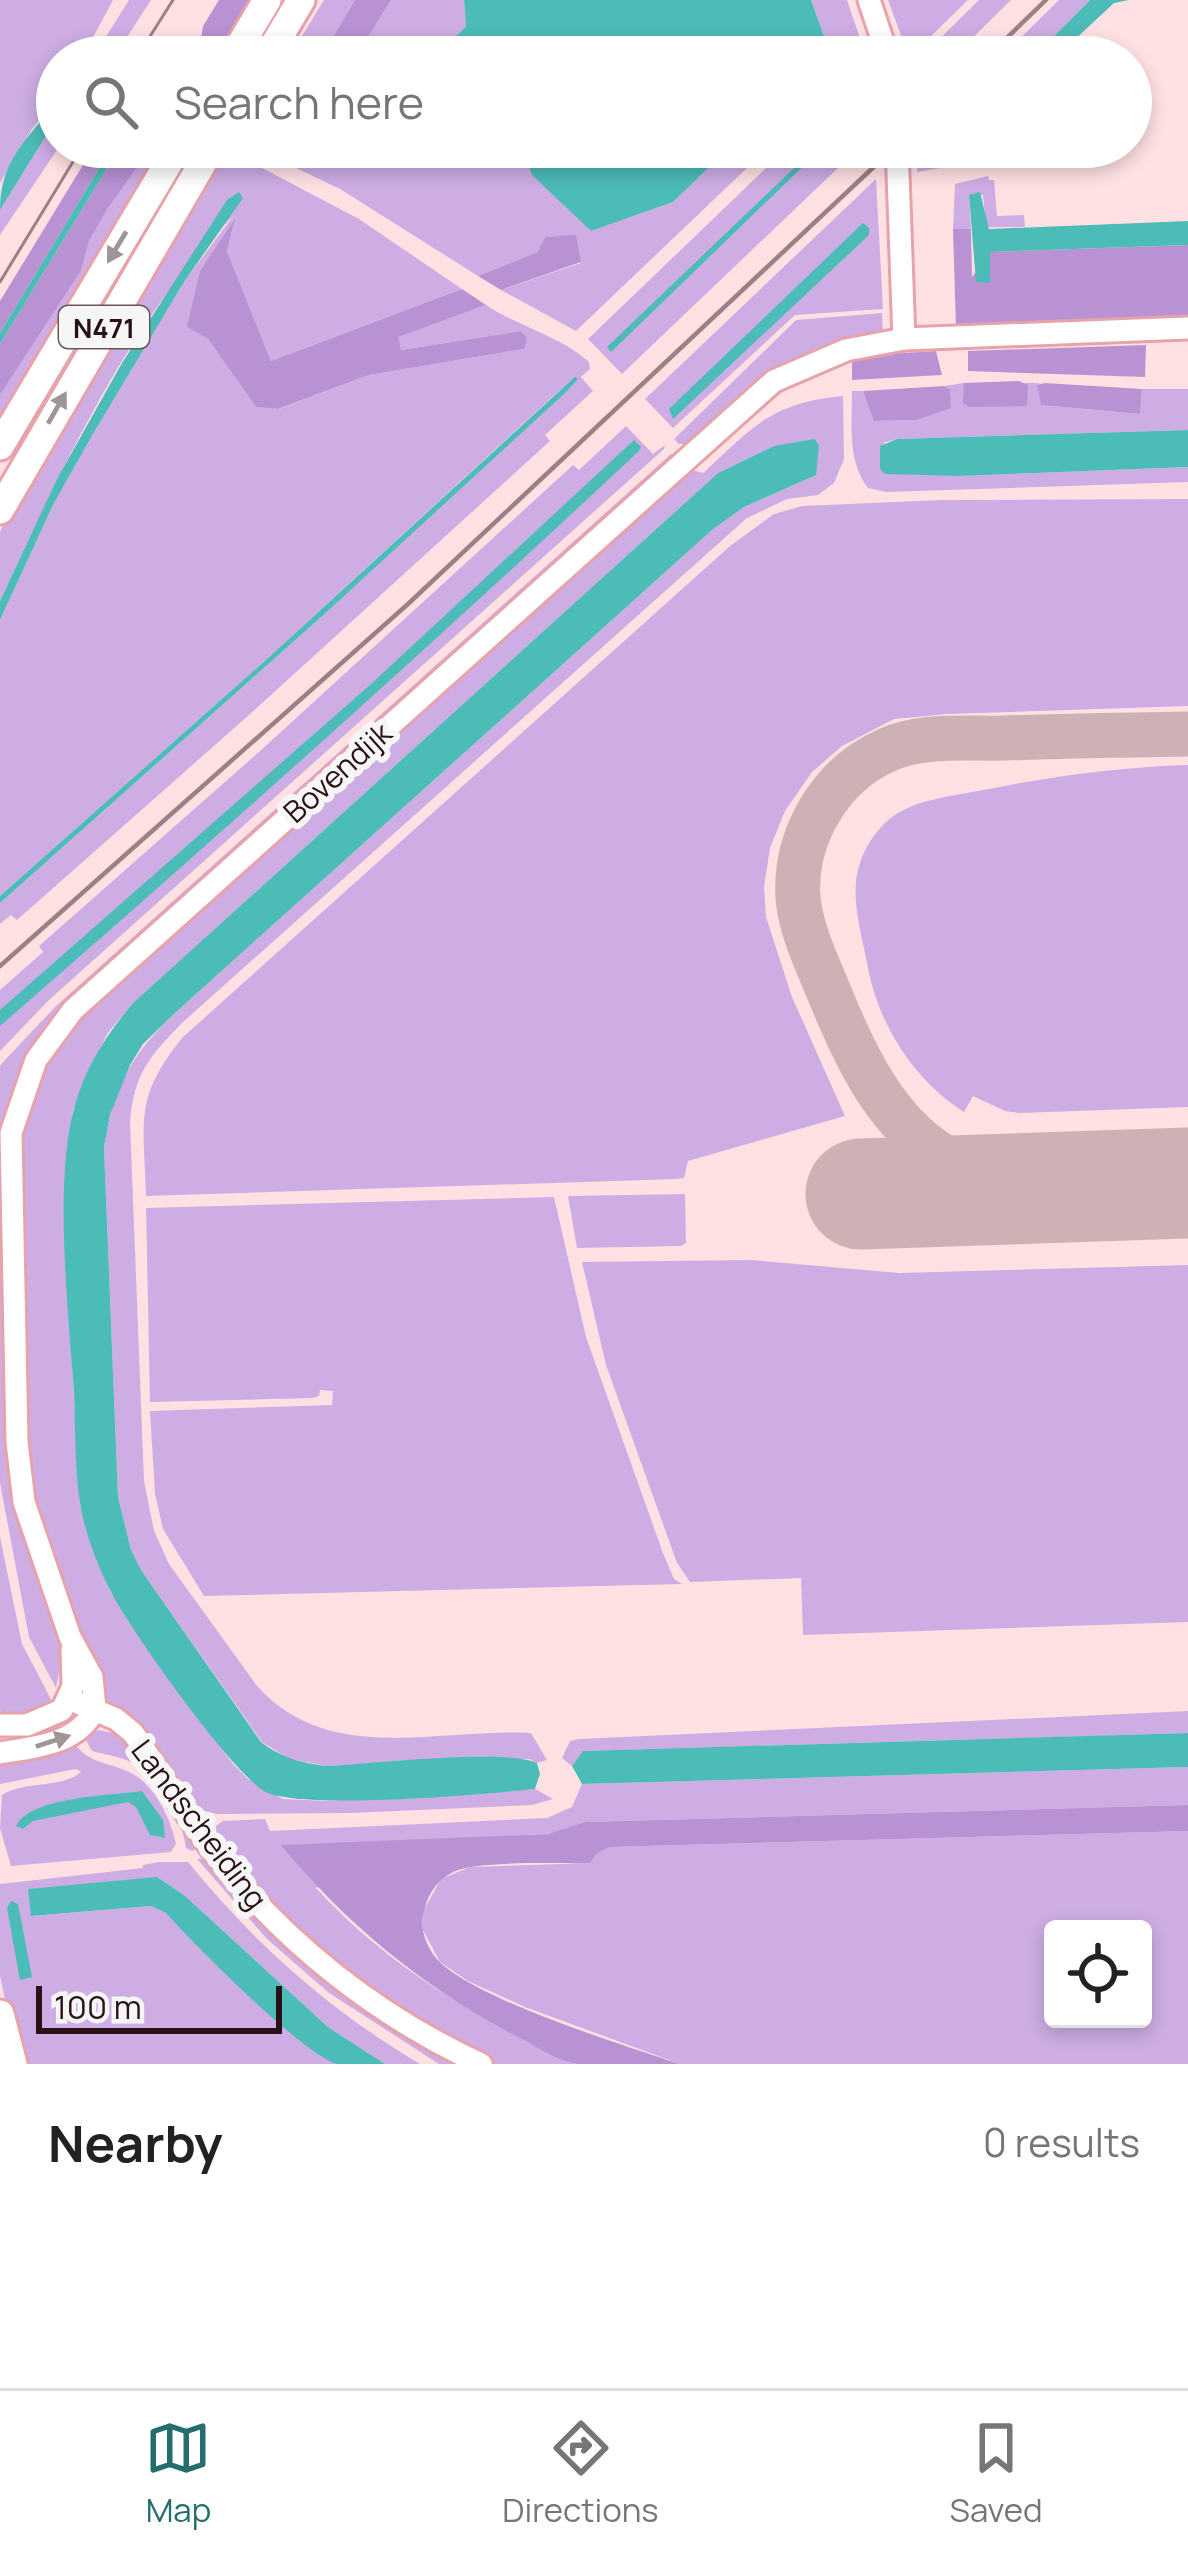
<!DOCTYPE html>
<html lang="en">
<head>
<meta charset="utf-8">
<style>
  :root { --surface:#fff; --page:#f2f2f2; --text:#222; --muted:#767676; --line:#e0e0e0; --accent:#246f6c }
  body { margin:0; font-family:Manrope,sans-serif; background:var(--page); color:var(--text) }
  .controls { position:absolute; right:36px; bottom:36px; display:grid; overflow:hidden; border-radius:12px; box-shadow:0 6px 18px #0003 }
  .controls button { width:108px; height:108px; display:grid; place-items:center; padding:0; border:0; border-bottom:3px solid var(--line); background:var(--surface); color:var(--text); font:60px sans-serif }
  .scale { position:absolute; left:36px; bottom:30px; width:246px; box-sizing:border-box; padding-left:12px; border:6px solid #2a1115; border-top:0; font-size:33px; line-height:42px; white-space:nowrap; color:#2a1115; -webkit-text-stroke:9px #f6f6f6; paint-order:stroke }
  .list { margin:0; padding:0; list-style:none }
  h2 { display:flex; justify-content:space-between; align-items:center; height:156px; margin:0; padding:0 48px; font-size:51px }
  h2 small { font-size:39px; font-weight:400; color:var(--muted) }
  .icon { flex:none; width:66px; height:66px; fill:none; stroke:currentColor; stroke-width:2; stroke-linecap:round; stroke-linejoin:round }
  .map { position:relative; flex:none; width:1188px; height:2064px; overflow:hidden }
  .search { position:absolute; background:var(--surface); box-shadow:0 6px 18px #0003; left:36px; right:36px; top:36px; height:132px; display:flex; align-items:center; gap:30px; box-sizing:border-box; padding:0 42px; border-radius:66px; color:var(--muted); font-size:45px }
  .sheet { height:324px; background:var(--surface) }
  nav { display:flex; justify-content:space-around; align-items:center; box-sizing:border-box; height:168px; border-top:3px solid var(--line); background:var(--surface); font-size:33px; color:var(--muted) }
  nav a { display:grid; justify-items:center; gap:6px }
  nav .on { color:var(--accent) }
  .map>svg:first-child { display:block }
</style>
</head>
<body>
<div class="map">
<svg width="1188" height="2064" viewBox="0 0 1188 2064">
  <rect width="100%" height="100%" fill="#ffe1e4"/>
  <g fill="#cdade4" fill-rule="evenodd">
    <polygon points="0,0 113,0 89,45 85,43 82,48 85,52 78,54 81,57 57,57 57,98 32,129 0,183"/>
    <polygon points="129,0 151,0 114,57 102,43"/>
    <polygon points="324,0 355,0 321,57 289,57"/>
    <polygon points="391,0 464,0 466,28 458,54 483,57 356,57"/>
    <polygon points="811,0 847,0 865,53 862,57 822,57 825,39"/>
    <polygon points="888,0 968,0 926,41 931,47 979,0 1011,0 953,57 909,57"/>
    <polygon points="1059,0 1090,0 1033,57 1001,57"/>
    <polygon points="57,118 59,147 0,235 0,210"/>
    <polygon points="152,147 165,147 0,426 0,395 81,271 89,241 108,208"/>
    <path d="M222,147L359,219L462,289L271,361L227,251L234,223L200,271L188,327L208,339L256,407L279,409L369,375L524,349L521,331L401,350L397,337L486,305C519,327 560,336 589,362L590,369L581,377L593,391L545,435L550,441L249,715L17,920L11,915L0,924V903L320,618L574,377L267,659L0,896V620L53,505L93,434L184,282L234,215C128,320 63,467 0,601V532L16,496Z"/>
    <polygon points="301,147 522,147 533,175 591,231 673,202 730,147 769,147 576,331 501,290 581,263 567,236 545,237 539,252 478,276 340,189 290,165"/>
    <polygon points="788,147 860,147 622,374 588,339"/>
    <polygon points="919,147 942,147 951,156 961,147 983,147 957,165 917,172"/>
    <polygon points="988,176 989,180 994,180 997,216 1024,215 1025,227 986,227 983,195 969,195 971,229 953,229 955,184"/>
    <polygon points="876,179 883,309 795,315 673,428 645,399"/>
    <path d="M882,313L883,334C789,351 758,383 689,444H679L674,439L796,320Z"/>
    <path d="M964,383H1039L1041,405L1140,414L1142,389H1188V430L897,439L883,443L959,476L1188,467V482L886,492L868,488C847,460 852,425 852,391H863L875,421L916,420L949,388L944,386Z"/>
    <path d="M843,396L844,459L834,483L818,495L787,499L747,518L182,1023C149,1057 134,1074 130,1122L144,1481L154,1531L169,1564L257,1686C329,1766 436,1728 531,1733L547,1760L537,1763L529,1759L327,1766L289,1759L262,1742L141,1570L131,1550L118,1497L104,1147C114,1085 131,1055 176,1012L712,530L744,507L816,475L774,446L718,473L133,1003L107,1034L73,1110L66,1162L69,1313L80,1504L97,1562L111,1593L233,1764L248,1779L283,1799L326,1801L535,1789L553,1799L532,1805L351,1813L217,1814L197,1809L185,1801L113,1710L92,1668L27,1479L19,1140L45,1066L69,1029L110,989L689,469L703,473C754,426 771,403 843,396Z"/>
    <polygon points="626,426 653,454 665,445 664,449 49,1000 0,1051 0,990 43,952 39,946 260,751 573,465 579,470"/>
    <path d="M671,454L676,456L67,1002C28,1050 4,1100 0,1161V1066L4,1061L55,1007Z"/>
    <path d="M1188,499V706L948,714L894,719L842,746L812,772L785,811L770,848L764,887L766,917L792,997L845,1116L688,1161L684,1178L676,1179L146,1196C144,1122 133,1098 183,1037L730,546L774,514L802,506L942,500Z"/>
    <path d="M1188,765V1107L1020,1113L1005,1111L973,1096L964,1112C913,1080 877,1022 867,963C861,932 849,893 860,863C866,844 881,823 898,813C922,799 951,796 978,791C1048,777 1117,767 1188,765Z"/>
    <polygon points="685,1194 686,1243 681,1246 577,1248 568,1196"/>
    <polygon points="0,1196 9,1474 22,1528 63,1651 56,1688 29,1637 0,1483"/>
    <polygon points="554,1197 586,1337 663,1553 674,1579 682,1584 204,1596 163,1529 155,1494 150,1411 332,1405 333,1391 320,1390 319,1396 313,1398 150,1402 146,1208"/>
    <polygon points="752,1260 899,1273 1188,1265 1188,1622 803,1635 801,1578 690,1582 677,1563 606,1365 582,1262"/>
    <polygon points="0,1537 22,1644 54,1705 47,1710 10,1718 0,1711"/>
    <polygon points="1188,1711 1188,1733 584,1751 572,1766 562,1758 570,1741 579,1739"/>
    <path d="M99,1730L122,1735L201,1847L192,1851L186,1848C183,1823 165,1789 146,1772C132,1758 110,1756 92,1751L84,1737Z"/>
    <path d="M74,1743C90,1765 108,1761 131,1773C155,1785 171,1819 176,1844L171,1852L11,1866L0,1828L2,1795C25,1780 62,1789 81,1772L76,1769L0,1784V1764Z"/>
    <path d="M1188,1767V1805L586,1822L559,1833L458,1839L316,1888C387,1966 481,2021 576,2064H490L450,2044L300,1940L209,1831L223,1821L265,1819L270,1831L547,1818L572,1807L582,1784Z"/>
    <path d="M1188,1831V2064H680L525,2007L468,1981L440,1962L423,1930V1911L441,1879L470,1867L590,1863L595,1854L610,1847ZM1053,1929H1143V2019H1053Z"/>
    <polygon points="208,1858 253,1908 466,2064 439,2064 329,1993 267,1939 197,1859"/>
    <path d="M159,1862H188C255,1944 329,2010 420,2064H385L328,2027L184,1895L157,1877L32,1916L151,1906L166,1913L260,2005L337,2064H19L0,1976V1884L143,1868V1865Z"/>
  </g>
  <g fill="#b892d3">
    <polygon points="219,0 255,0 220,57 198,57 203,26"/>
    <polygon points="355,0 391,0 356,57 321,57"/>
    <polygon points="94,147 112,147 0,333 0,301"/>
    <polygon points="120,147 152,147 108,208 89,241 81,271 0,395 0,344"/>
    <polygon points="235,219 227,251 271,361 462,289 486,305 398,337 401,350 521,331 527,338 524,349 369,375 278,409 256,407 208,339 187,327 200,271"/>
    <polygon points="953,229 971,229 972,277 990,252 1188,245 1188,319 956,328"/>
    <polygon points="576,235 581,262 501,290 478,276 538,252 545,237"/>
    <polygon points="1146,345 1145,377 968,371 968,351"/>
    <polygon points="936,351 942,375 852,380 852,356"/>
    <polygon points="1019,381 1028,385 1027,406 969,407 963,403 964,383"/>
    <polygon points="1045,383 1142,389 1140,414 1041,405 1037,385"/>
    <polygon points="944,386 950,389 951,408 916,420 874,421 863,391"/>
    <path d="M1188,1805V1831L610,1847L596,1854L590,1863C559,1864 477,1860 453,1872C439,1879 429,1892 425,1907C419,1925 424,1943 436,1958C470,1998 626,2046 680,2064C647,2064 609,2064 577,2064C557,2061 536,2046 518,2037C425,1989 347,1925 281,1845L548,1834L586,1822Z"/>
  </g>
  <g fill="#4cbcb8">
    <polygon points="464,0 811,0 825,39 822,57 458,55 454,38 466,27"/>
    <polygon points="1090,0 1129,0 1114,3 1056,57 1033,57"/>
    <path d="M57,98V118L0,210C0,156 31,139 57,98Z"/>
    <polygon points="112,147 120,147 0,344 0,333"/>
    <polygon points="522,147 730,147 673,202 591,231 532,175"/>
    <polygon points="816,147 823,147 611,352 607,347"/>
    <polygon points="239,192 243,198 184,282 93,434 53,505 0,620 0,601 57,479 122,363 227,200"/>
    <polygon points="980,192 989,229 1188,221 1188,245 990,252 990,283 976,282 969,195"/>
    <polygon points="863,223 869,228 869,235 673,419 669,409"/>
    <polygon points="575,377 578,379 566,392 320,618 0,903 0,896 267,659"/>
    <polygon points="1188,430 1188,467 959,476 885,474 880,469 880,446 897,439"/>
    <path d="M815,439L819,446L816,475L744,507L712,530L176,1012L143,1044L130,1065L110,1115L104,1147L118,1497L131,1550L141,1570L261,1742C282,1758 301,1763 327,1766C371,1764 504,1748 537,1763L540,1774L535,1789C487,1794 297,1811 264,1791C230,1770 130,1630 110,1590C99,1569 90,1545 84,1522C74,1482 76,1437 74,1395C69,1315 53,1180 75,1105C86,1066 107,1034 133,1003L718,473L774,446Z"/>
    <path d="M634,440L641,447L639,451C430,647 216,838 0,1026V1010L371,684Z"/>
    <polygon points="1188,1733 1188,1767 582,1784 572,1766 583,1751"/>
    <path d="M142,1791L163,1820L165,1838L150,1835L136,1807L128,1802L33,1821L23,1829L16,1826C32,1796 110,1796 142,1791Z"/>
    <path d="M157,1877L184,1895L328,2027L385,2064C371,2064 350,2064 337,2064C302,2054 194,1944 166,1913L151,1906L31,1916L28,1889Z"/>
    <polygon points="11,1901 18,1904 32,1977 20,1980 7,1908"/>
  </g>
  <g fill="none" stroke-linecap="round" stroke-linejoin="round">
    <path stroke="#ceb1b4" stroke-width="45" d="M1066,1187C1025,1182 978,1178 942,1156C887,1122 857,1060 833,1002C820,969 801,933 798,898C794,837 830,775 887,750C922,734 967,739 1005,738C1066,736 1127,735 1188,734"/>
    <polyline stroke="#ceb1b4" stroke-width="111" points="861,1194 1188,1183"/>
    <g stroke="#e7a2aa" stroke-width="27">
      <g id="minor">
        <polyline points="869,0 888,57"/>
        <polyline points="897,147 904,339"/>
        <path d="M69,1699L116,1719L133,1733C161,1773 186,1816 216,1855C286,1944 377,2016 481,2064"/>
        <polyline points="0,1725 27,1725 62,1710 73,1686 72,1649"/>
        <path d="M0,1753C35,1747 77,1745 95,1709L92,1677L70,1637L24,1502L17,1442L11,1133L36,1060L73,1010L774,381L846,350L904,339L1188,328"/>
      </g>
    </g>
    <g stroke="#e7a2aa" stroke-width="33">
      <g id="major">
        <polyline points="233,57 267,0"/>
        <polyline points="267,57 301,0"/>
        <polyline points="0,446 178,147"/>
        <polyline points="0,510 212,147"/>
        <polyline points="0,2014 13,2064"/>
      </g>
    </g>
    <use href="#minor" stroke="#fff" stroke-width="21"/>
    <use href="#major" stroke="#fff" stroke-width="27"/>
    <g stroke="#9c8184" stroke-width="3">
      <polyline points="137,57 173,0"/>
      <polyline points="0,282 82,147"/>
    </g>
    <g stroke="#9c8184" stroke-width="4.5">
      <polyline points="987,57 1046,0"/>
      <polyline points="0,966 408,604 895,147"/>
    </g>
  </g>
  <defs><path id="oneway-solid" d="M-6-.8H1V-3.2L6.5 0L1 3.2V.8H-6Z" transform="scale(3)"/></defs>
  <g fill="#9f9496">
    <use href="#oneway-solid" transform="translate(117 247) rotate(121)"/>
    <use href="#oneway-solid" transform="translate(57 408) rotate(-60)"/>
    <use href="#oneway-solid" transform="translate(53 1741) rotate(-18)"/>
  </g>
  <g text-anchor="middle" dominant-baseline="central" stroke-width="12" stroke-linejoin="round" paint-order="stroke">
    <rect fill="#f6f6f6" stroke="#675658" stroke-width="3" x="59" y="306" width="90" height="42" rx="9"/>
    <g font-size="27" font-weight="bold" fill="#2a1115">
      <text x="104" y="327">N471</text>
    </g>
    <g font-size="30" fill="#2a1115" stroke="#f6f6f6">
      <text transform="translate(337 772) rotate(-42)">Bovendijk</text>
      <text transform="translate(200 1824) rotate(53)">Landscheiding</text>
    </g>
  </g>
</svg>
<div class="controls">
<button><svg class="icon" aria-label="locate" viewBox="0 0 24 24"><circle cx="12" cy="12" r="6"/><path d="M12 2v4M12 18v4M2 12h4M18 12h4"/></svg></button>
</div>
<div class="scale">100 m</div>
<div class="search"><svg class="icon" aria-label="search" viewBox="0 0 24 24"><circle cx="10" cy="10" r="6"/><path d="M15 15l6 6"/></svg>Search here</div>
</div>
<section class="sheet">
<h2>Nearby<small>0 results</small></h2>
<ul class="list">
</ul>
</section>
<nav>
<a class="on"><svg class="icon" aria-label="map" viewBox="0 0 24 24"><path d="M3 6l6-2 6 2 6-2v14l-6 2-6-2-6 2zM9 4v14M15 6v14"/></svg>Map</a>
<a><svg class="icon" aria-label="directions" viewBox="0 0 24 24"><path d="M12 3l9 9-9 9-9-9zM9 14v-3h6M13 9l2 2-2 2"/></svg>Directions</a>
<a><svg class="icon" aria-label="saved" viewBox="0 0 24 24"><path d="M7 4h10v16l-5-4-5 4z"/></svg>Saved</a>
</nav>
</body>
</html>
